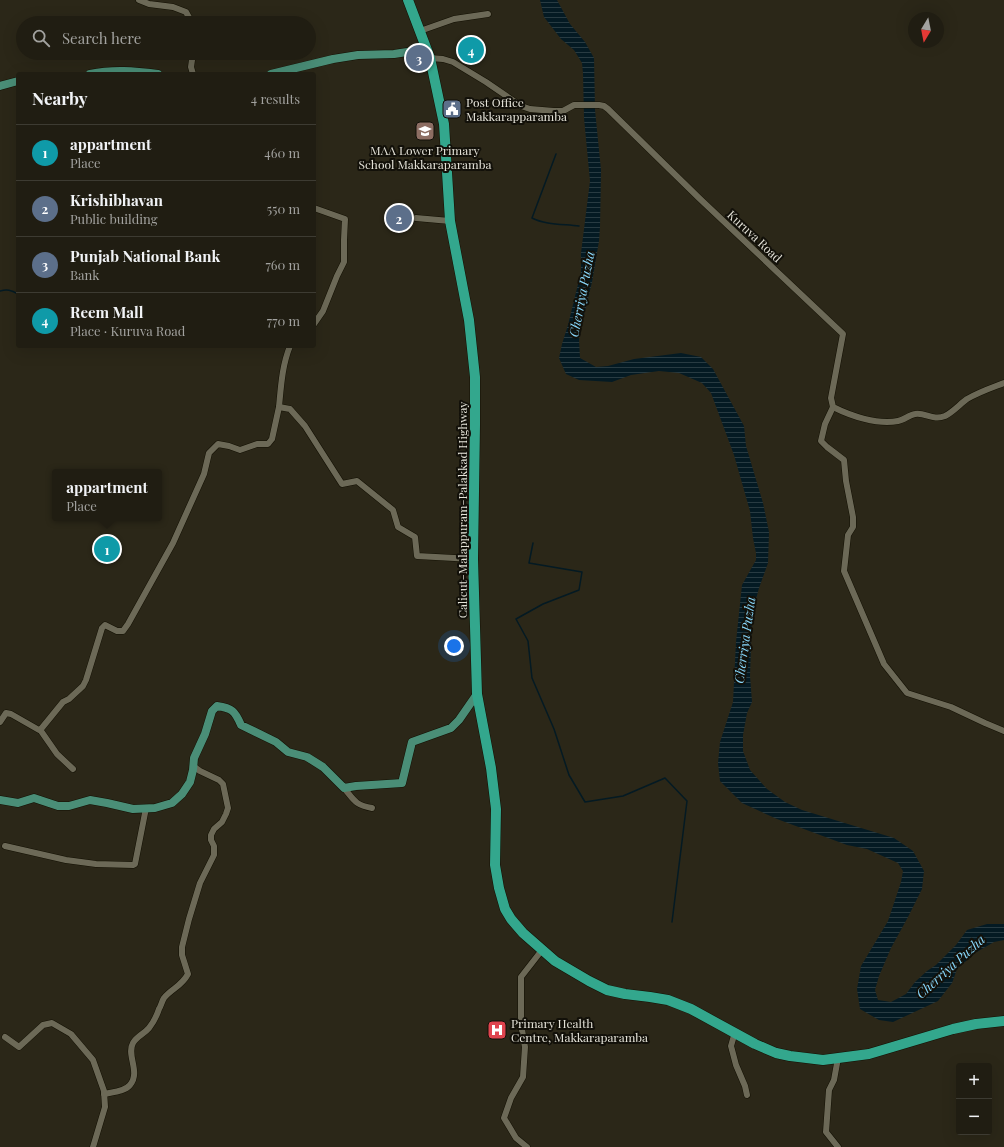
<!DOCTYPE html>
<html lang="en">
<head>
<meta charset="utf-8">
<style>
  :root { --surface:#201d12; --page:#28261b; --text:#f1f3f6; --muted:#a2a29f; --line:#3d3b32; --accent:#0f766e }
  body { margin:0; font-family:"Playfair Display",serif; background:var(--page); color:var(--text) }
  .controls { position:absolute; right:12px; bottom:12px; display:grid; overflow:hidden; border-radius:4px; box-shadow:0 4px 16px #0002 }
  .controls button { width:36px; height:36px; display:grid; place-items:center; padding:0; border:0; border-bottom:1px solid var(--line); background:var(--surface); color:var(--text); font:20px sans-serif }
  .compass { position:absolute; left:908px; top:12px; width:36px; height:36px; border-radius:50%; background:var(--surface); box-shadow:0 4px 16px #0002; rotate:190deg }
  .you { position:absolute; left:454px; top:646px; width:14px; height:14px; margin:-10px; border:3px solid #fff; border-radius:50%; background:#1a73e8; box-shadow:0 0 0 6px #1a73e833 }
  .badge { display:grid; place-items:center; width:26px; height:26px; border-radius:50%; background:var(--accent); color:#fff; font-size:13px; font-weight:700 }
  .pin { position:absolute; translate:-50% -50%; border:2px solid #fff; box-shadow:0 1px 4px #0006 }
  .popup { position:absolute; left:52px; top:469px; width:110px; height:52px; box-sizing:border-box; display:grid; place-content:center; border-radius:4px; background:var(--surface); filter:drop-shadow(0 1px 3px #0005); font-size:13px; white-space:nowrap; color:var(--muted) }
  .popup b { font-size:15px; color:var(--text) }
  .popup::after { content:''; position:absolute; left:50%; top:100%; margin-left:-8px; border:8px solid transparent; border-top-color:var(--surface) }
  .list { margin:0; padding:0; list-style:none }
  h2 { display:flex; justify-content:space-between; align-items:center; height:52px; margin:0; padding:0 16px; font-size:17px }
  h2 small { font-size:13px; font-weight:400; color:var(--muted) }
  .list li { display:grid; grid-template-columns:26px 1fr auto; gap:12px; align-items:center; box-sizing:border-box; height:56px; padding:0 16px; border-top:1px solid var(--line) }
  .list b { display:block; font-size:15px; white-space:nowrap }
  .list p { margin:0; font-size:13px; white-space:nowrap; color:var(--muted) }
  .list em { font-size:13px; font-style:normal; color:var(--muted) }
  .icon { flex:none; width:22px; height:22px; fill:none; stroke:currentColor; stroke-width:2; stroke-linecap:round; stroke-linejoin:round }
  .map { position:relative; flex:none; width:1004px; height:1147px; overflow:hidden }
  .search { position:absolute; background:var(--surface); box-shadow:0 4px 16px #0002; left:16px; top:16px; width:300px; height:44px; display:flex; align-items:center; gap:10px; box-sizing:border-box; padding:0 14px; border-radius:22px; color:var(--muted); font-size:15px }
  .panel { position:absolute; background:var(--surface); box-shadow:0 4px 16px #0002; left:16px; top:72px; width:300px; height:276px; border-radius:4px }
  .map>svg:first-child { display:block }
</style>
</head>
<body>
<div class="map">
<svg width="1004" height="1147" viewBox="0 0 1004 1147">
  <defs>
    <pattern id="water-rules" width="6" height="5" patternUnits="userSpaceOnUse"><rect width="6" height="5" fill="#041a23"/><path d="M0 2.5h6" fill="none" stroke="#283b42"/></pattern>
  </defs>
  <rect width="100%" height="100%" fill="#2b2718"/>
  <polygon fill="url(#water-rules)" points="540,0 557,0 570,24 585,42 594,58 595,110 601,170 600,227 599,241 592,282 583,319 579,340 580,358 596,367 608,366 634,359 681,353 701,357 713,369 744,426 746,446 763,503 769,532 768,563 759,588 752,614 750,676 752,702 747,713 743,735 743,751 750,770 767,789 785,802 802,810 894,838 913,851 924,871 922,889 908,917 891,948 879,976 875,990 878,1000 891,1002 906,994 915,982 927,971 936,965 956,945 967,930 987,924 1004,924 1004,940 994,942 975,953 957,969 952,983 938,1001 893,1022 879,1020 860,1009 857,989 861,966 888,921 901,882 903,871 898,863 867,849 847,845 777,819 742,803 720,781 718,763 720,742 733,702 736,642 742,585 756,560 756,553 753,538 750,511 734,455 711,393 702,383 679,373 659,371 631,375 612,382 579,380 566,374 559,358 562,344 568,325 581,272 581,253 590,181 584,118 583,73 582,63 574,50 561,39 544,17"/>
  <g fill="none" stroke-linecap="round" stroke-linejoin="round">
    <g stroke="#041a23" stroke-width="1.5">
      <path d="M556,154L532,218C545,225 564,224 579,226"/>
      <path d="M0,291C7,289 11,290 18,294"/>
      <polyline points="533,543 529,563 582,572 579,590 543,604 516,619 528,641 532,678 554,729 569,775 585,802 623,796 665,778 687,801 672,922"/>
    </g>
    <g stroke="#131003" stroke-width="7">
      <g id="minor">
        <polyline points="139,0 149,4 173,7 186,12 192,23"/>
        <polyline points="420,31 454,19 488,14"/>
        <polyline points="193,53 191,67 193,74"/>
        <path d="M430,58L443,59L453,62L486,82L521,106L530,109L554,111H563L574,105H599L604,106L608,109L699,198L843,334L831,398L833,407C851,416 877,425 898,421C904,420 909,415 915,414C925,412 933,421 945,416C953,412 960,404 967,399C979,392 991,388 1004,383"/>
        <polyline points="314,208 345,219 344,240 344,262 337,276 323,311 314,324"/>
        <polyline points="416,218 450,221"/>
        <path d="M290,346C282,366 281,386 279,407L290,409L305,426L342,484L357,481L393,510L398,527L415,537L417,556L473,559"/>
        <polyline points="833,407 825,424 821,441 827,447 844,460 846,481 853,517 853,527 848,535 844,571 884,664 907,693 951,707 985,723 1004,731"/>
        <polyline points="0,722 6,713 11,714 39,730 41,729 63,702 69,699 83,686 86,680 102,628 105,625 117,631 123,631 128,624 173,543 204,474 209,453 218,444 229,446 240,450 257,444 268,444 272,439 279,407"/>
        <polyline points="41,729 41,731 57,754 73,769"/>
        <path d="M344,788C354,800 355,805 372,808"/>
        <polyline points="5,846 66,860 96,864 133,865 135,864 146,808"/>
        <polyline points="735,1032 731,1046 736,1065 745,1086 747,1095"/>
        <polyline points="5,1037 19,1047 43,1025 52,1023 71,1034 93,1060 104,1091 105,1107 93,1147"/>
        <polyline points="838,1058 834,1080 829,1090 826,1132 838,1147"/>
        <path d="M104,1094C112,1092 124,1092 130,1085C141,1072 126,1055 133,1043C137,1036 144,1034 149,1028C153,1023 157,1015 159,1009C161,1006 162,1001 164,998C172,988 181,987 188,974L182,955V947L189,919L200,883L214,855V846L211,840V835L214,829L222,822L226,814L228,808L223,784L219,780L200,771L193,766"/>
        <polyline points="527,1147 516,1138 504,1118 511,1098 523,1077 525,1047 521,1024 521,977 542,950"/>
      </g>
    </g>
    <g stroke="#131003" stroke-width="9">
      <g id="major">
        <path d="M90,74C113,69 135,71 158,74"/>
        <polyline points="271,74 333,59 358,55 394,54 427,49"/>
        <polyline points="0,86 18,81"/>
        <path d="M0,800L18,803L34,798L58,806H69L90,800L107,803L133,809L155,808L172,803L182,794L190,782L193,770L194,758L205,734L212,711L217,706C232,708 235,711 241,725L276,742L288,752L307,757L323,767L344,788L356,786L402,783L412,742L451,728L459,720L477,694"/>
      </g>
    </g>
    <g stroke="#131003" stroke-width="11">
      <polyline id="highway" points="408,0 430,58 444,124 450,221 469,320 475,377 475,425 473,559 477,694 491,768 496,809 495,865 499,888 505,909 511,919 523,933 555,961 589,981 607,990 625,994 650,997 668,1000 691,1009 755,1044 776,1053 790,1056 823,1060 869,1054 953,1029 976,1024 1004,1021"/>
    </g>
    <use href="#minor" stroke="#6c6957" stroke-width="6"/>
    <use href="#major" stroke="#4a8e77" stroke-width="8"/>
    <use href="#highway" stroke="#33a78d" stroke-width="10"/>
  </g>
  <defs>
    <g id="civic-square" transform="scale(1)"><rect x="-9" y="-9" width="18" height="18" rx="4" fill="#5c6f8a" stroke="#121009"/><path d="M-.6-6.5H3V-4.5H.6V-3L4-1V1h2V6H-6V1h2V-1L-.6-3ZM-1.2 2.5V6h2.4V2.5Z" fill="#fff"/></g>
    <g id="school-square" transform="scale(1)"><rect x="-9" y="-9" width="18" height="18" rx="4" fill="#8d6e63" stroke="#121009"/><path d="M0-5L7-2L0 1L-7-2ZM-4 1L0 2.5L4 1V4Q0 6-4 4Z" fill="#fff"/></g>
    <g id="hospital-square" transform="scale(1)"><rect x="-9" y="-9" width="18" height="18" rx="4" fill="#e0444e" stroke="#121009"/><path d="M-5-5h3v3.5h4V-5h3V5h-3V1.5h-4V5h-3Z" fill="#fff"/></g>
  </defs>
  <g fill-rule="evenodd">
    <use href="#civic-square" x="452" y="109"/>
    <use href="#school-square" x="425" y="131"/>
    <use href="#hospital-square" x="497" y="1030"/>
  </g>
  <g text-anchor="middle" dominant-baseline="central" stroke-width="4" stroke-linejoin="round" paint-order="stroke">
    <g font-size="12" fill="#e4e2d8" stroke="#121009" text-anchor="start">
      <text x="466" y="102">Post Office<tspan x="466" dy="14">Makkarapparamba</tspan></text>
      <text x="425" y="150" text-anchor="middle">MAA Lower Primary<tspan x="425" dy="14">School Makkaraparamba</tspan></text>
      <text x="511" y="1023">Primary Health<tspan x="511" dy="14">Centre, Makkaraparamba</tspan></text>
    </g>
    <g font-size="12" fill="#e4e2d8" stroke="#121009">
      <text transform="translate(755 236) rotate(43)">Kuruva Road</text>
      <text transform="translate(462 510) rotate(-90)">Calicut-Malappuram-Palakkad Highway</text>
    </g>
    <g font-size="13" font-style="italic" fill="#88d7fb" stroke="#121009">
      <text transform="translate(581 294) rotate(-79)">Cherriya Puzha</text>
      <text transform="translate(744 640) rotate(-82)">Cherriya Puzha</text>
      <text transform="translate(950 966) rotate(-42)">Cherriya Puzha</text>
    </g>
  </g>
</svg>
<div class="controls">
<button>+</button>
<button>−</button>
</div>
<svg class="compass" viewBox="-18 -18 36 36"><path d="M0-13l5 13h-10z" fill="#e53935"/><path d="M0 13l5-13h-10z" fill="#a2a29f"/></svg>
<div class="you"></div>
<div class="pin badge" style="left:107px;top:549px;background:#0f9aa8">1</div>
<div class="popup"><b>appartment</b>Place</div>
<div class="pin badge" style="left:399px;top:218px;background:#5c6f8a">2</div>
<div class="pin badge" style="left:419px;top:58px;background:#5c6f8a">3</div>
<div class="pin badge" style="left:471px;top:50px;background:#0f9aa8">4</div>
<div class="search"><svg class="icon" aria-label="search" viewBox="0 0 24 24"><circle cx="10" cy="10" r="6"/><path d="M15 15l6 6"/></svg>Search here</div>
<section class="panel">
<h2>Nearby<small>4 results</small></h2>
<ul class="list">
<li><span class="badge" style="background:#0f9aa8">1</span><div><b>appartment</b><p>Place</p></div><em>460 m</em></li>
<li><span class="badge" style="background:#5c6f8a">2</span><div><b>Krishibhavan</b><p>Public building</p></div><em>550 m</em></li>
<li><span class="badge" style="background:#5c6f8a">3</span><div><b>Punjab National Bank</b><p>Bank</p></div><em>760 m</em></li>
<li><span class="badge" style="background:#0f9aa8">4</span><div><b>Reem Mall</b><p>Place · Kuruva Road</p></div><em>770 m</em></li>
</ul>
</section>
</div>
</body>
</html>
